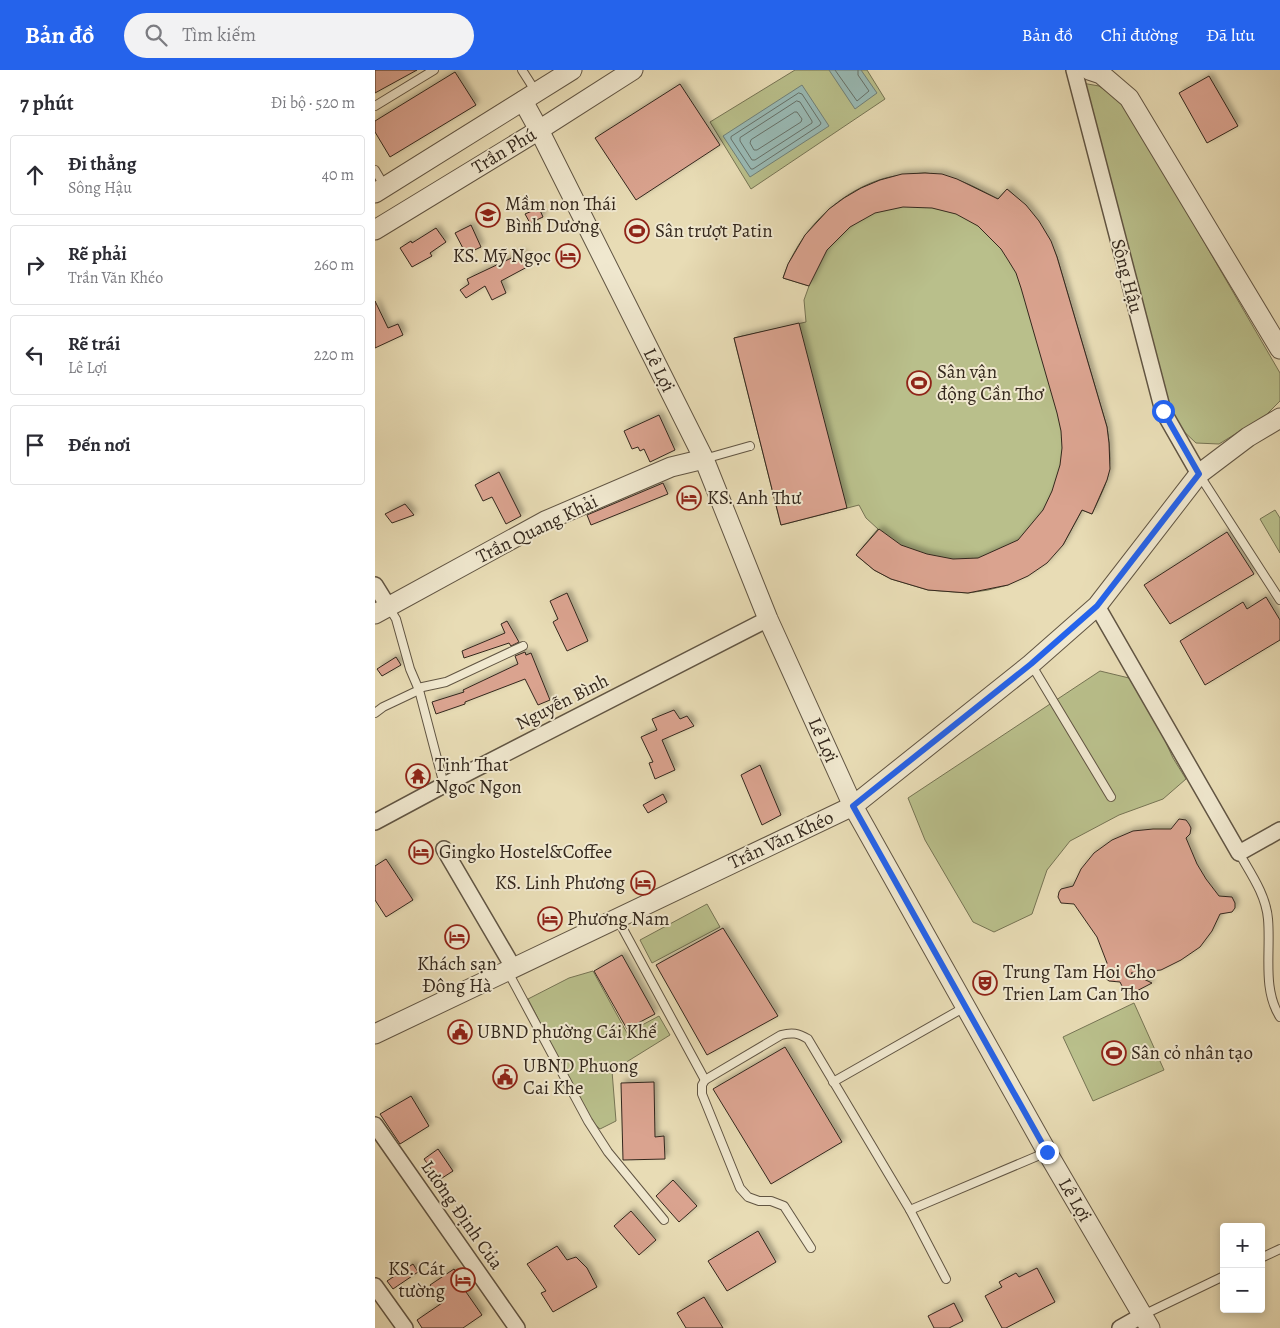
<!DOCTYPE html>
<html lang="vi">
<head>
<meta charset="utf-8">
<style>
  :root { --surface:#fff; --page:#f2f2f3; --text:#2b2b33; --muted:#7c7c81; --line:#e1e1e2; --accent:#2563eb }
  body { margin:0; font-family:Alegreya,serif; background:var(--page); color:var(--text) }
  .controls { position:absolute; right:15px; bottom:15px; display:grid; overflow:hidden; border-radius:5px; box-shadow:0 2px 8px #0003 }
  .controls button { width:45px; height:45px; display:grid; place-items:center; padding:0; border:0; border-bottom:1px solid var(--line); background:var(--surface); color:var(--text); font:25px sans-serif }
  .stop { position:absolute; width:15px; height:15px; margin:-11px; border:4px solid #2563eb; border-radius:50%; background:#fff }
  .stop.end { background:#2563eb; border-color:#fff; box-shadow:0 1px 5px #0008 }
  .list { margin:0; padding:0; list-style:none }
  h2 { display:flex; justify-content:space-between; align-items:center; height:65px; margin:0; padding:0 20px; font-size:21px }
  h2 small { font-size:16px; font-weight:400; color:var(--muted) }
  .list li { display:grid; grid-template-columns:32px 1fr auto; gap:15px; align-items:center; box-sizing:border-box; height:80px; margin:0 10px 10px; padding:0 10px; border:1px solid var(--line); border-radius:5px }
  .list b { display:block; font-size:19px; white-space:nowrap }
  .list p { margin:0; font-size:16px; white-space:nowrap; color:var(--muted) }
  .list em { font-size:16px; font-style:normal; color:var(--muted) }
  .icon { flex:none; width:28px; height:28px; fill:none; stroke:currentColor; stroke-width:2; stroke-linecap:round; stroke-linejoin:round }
  .map { position:relative; flex:none; width:905px; height:1258px; overflow:hidden }
  header { display:flex; align-items:center; gap:30px; box-sizing:border-box; height:70px; padding:0 25px; background:var(--accent); color:#fff }
  header strong { font-size:24px }
  nav { display:flex; gap:28px; margin-inline-start:auto; font-size:18px }
  .search { width:350px; height:45px; background:var(--page); display:flex; align-items:center; gap:12px; box-sizing:border-box; padding:0 18px; border-radius:28px; color:var(--muted); font-size:19px }
  main { display:flex }
  aside { flex:1; background:var(--surface) }
  .map>svg:first-child { display:block }
</style>
</head>
<body>
<header>
<strong>Bản đồ</strong>
<div class="search"><svg class="icon" aria-label="search" viewBox="0 0 24 24"><circle cx="10" cy="10" r="6"/><path d="M15 15l6 6"/></svg>Tìm kiếm</div>
<nav><a>Bản đồ</a><a>Chỉ đường</a><a>Đã lưu</a></nav>
</header>
<main>
<aside>
<h2>7 phút<small>Đi bộ · 520 m</small></h2>
<ul class="list">
<li><svg class="icon" aria-label="ahead" viewBox="0 0 24 24"><path d="M12 20V5M6 11l6-6 6 6"/></svg><div><b>Đi thẳng</b><p>Sông Hậu</p></div><em>40 m</em></li>
<li><svg class="icon" aria-label="right" viewBox="0 0 24 24"><path d="M7 20v-9h11M14 6l5 5-5 5"/></svg><div><b>Rẽ phải</b><p>Trần Văn Khéo</p></div><em>260 m</em></li>
<li><svg class="icon" aria-label="left" viewBox="0 0 24 24"><path d="M17 20v-9H6M10 6l-5 5 5 5"/></svg><div><b>Rẽ trái</b><p>Lê Lợi</p></div><em>220 m</em></li>
<li><svg class="icon" aria-label="arrive" viewBox="0 0 24 24"><path d="M6 21V4h12l-3 4 3 4H6"/></svg><div><b>Đến nơi</b></div></li>
</ul>
</aside>
<div class="map">
<svg width="905" height="1258" viewBox="0 0 905 1258">
  <defs>
    <filter id="shadow"><feDropShadow dx="3.5" dy="-3.5" stdDeviation="2.5" flood-color="#0004"/></filter>
  </defs>
  <rect width="100%" height="100%" fill="#e8dcb5"/>
  <filter id="stains"><feTurbulence type="fractalNoise" baseFrequency=".004" numOctaves="4"/><feColorMatrix values="0 0 0 0 .2 0 0 0 0 .09 0 0 0 0 .02 0 0 0 .5 -.17"/></filter>
  <radialGradient id="worn" r=".72"><stop offset=".6" stop-color="#630" stop-opacity="0"/><stop offset="1" stop-color="#630" stop-opacity=".3"/></radialGradient>
  <g fill="#b9bf8b" stroke="#767454">
    <polygon points="420,0 492,0 510,29 376,119 335,52"/>
    <polygon points="707,13 724,16 749,34 905,303 905,331 891,345 844,374 821,373 803,356 781,302"/>
    <path d="M550,103C579,105 598,116 623,129L632,119C656,139 671,158 682,187L732,357C734,371 736,386 734,400C732,415 723,430 717,444L707,440L688,475L633,515L613,520L593,523L553,520L516,509L499,500L481,485L503,459L491,448L484,435L406,455L359,268L431,252L429,230L434,216L408,208C423,163 460,125 504,110C519,105 534,104 550,103Z"/>
    <polygon points="900,440 905,448 905,483 885,449"/>
    <polygon points="725,601 754,608 780,649 798,688 811,709 788,729 744,745 695,771 672,800 657,844 619,862 598,852 550,770 533,728"/>
    <polygon points="332,834 345,857 277,893 265,870"/>
    <polygon points="218,901 252,963 284,946 295,965 237,1001 241,1051 225,1059 215,1050 153,929 194,908"/>
    <polygon points="759,933 789,1000 718,1031 688,967"/>
  </g>
  <g fill="#99bab5" stroke="#718078">
    <polygon points="454,0 486,0 502,23 480,39"/>
    <polygon points="427,15 454,56 375,107 348,66"/>
  </g>
  <g fill="none" stroke-linecap="round" stroke-linejoin="round">
    <g stroke="#667169" stroke-width="1">
      <polyline points="460,0 482,31 494,21 483,5 483,0"/>
      <polygon points="424,23 427,24 446,53 445,55 378,99 376,99 356,69 356,67"/>
      <polygon points="422,31 425,32 437,51 437,53 380,90 377,90 365,71 365,68"/>
      <polygon points="420,42 422,42 427,49 426,52 382,80 379,80 375,73 376,70"/>
    </g>
  </g>
  <g fill="#daa38f" stroke="#34281d" filter="url(#shadow)">
    <polygon points="0,0 42,0 0,23"/>
    <polygon points="80,2 101,35 15,87 0,62 0,51"/>
    <polygon points="834,6 863,56 832,73 804,23"/>
    <polygon points="305,14 345,75 261,130 220,68"/>
    <polygon points="550,103 567,104 582,109 623,129 632,119 651,135 664,151 676,171 682,187 732,357 734,373 735,399 732,410 717,444 707,440 688,475 672,493 653,506 633,515 593,523 553,520 516,509 499,500 481,485 504,459 526,475 552,484 578,489 603,488 643,470 668,440 677,421 685,395 687,378 686,361 682,343 646,218 641,203 633,190 626,179 603,156 581,144 557,138 528,137 500,143 475,157 452,180 434,216 408,208 413,194 430,165 454,139 469,128 486,118 505,110 527,104"/>
    <polygon points="164,138 168,147 155,153 150,144"/>
    <polygon points="96,155 106,177 91,184 80,163"/>
    <polygon points="61,158 71,172 55,183 57,186 37,197 25,178 36,171 37,173"/>
    <polygon points="147,183 154,196 126,211 131,223 117,230 110,216 91,228 85,220 94,214 92,209"/>
    <polygon points="0,231 13,258 23,254 28,265 0,278"/>
    <polygon points="424,253 472,438 406,455 359,268"/>
    <polygon points="284,345 300,380 275,392 269,379 265,381 263,377 257,379 249,361"/>
    <polygon points="124,402 146,446 131,454 117,427 108,431 100,415"/>
    <polygon points="288,413 293,424 216,455 212,445"/>
    <polygon points="30,434 39,445 17,453 10,444"/>
    <polygon points="852,462 879,504 795,554 769,515"/>
    <polygon points="192,523 213,571 192,581 178,552 183,549 175,531"/>
    <polygon points="891,527 905,550 905,570 830,615 805,571 868,532 872,539"/>
    <polygon points="132,551 144,572 136,576 134,573 89,588 87,581 130,563 126,554"/>
    <polygon points="150,582 151,585 156,583 175,630 163,635 150,609 90,632 90,634 61,644 57,632 89,622 88,620 143,594 140,586"/>
    <polygon points="21,587 26,595 7,606 2,599"/>
    <polygon points="299,640 305,649 312,646 319,656 287,670 300,700 280,709 274,693 278,692 266,667 282,660 277,649"/>
    <polygon points="385,695 406,745 387,755 366,705"/>
    <polygon points="288,724 292,732 273,743 268,735"/>
    <polygon points="804,749 811,750 814,754 816,758 815,764 811,768 822,794 831,809 844,826 857,827 860,833 860,838 857,842 845,844 837,861 825,877 806,890 786,900 756,903 777,913 752,926 745,912 734,911 730,908 728,903 732,893 722,867 699,834 686,833 683,827 684,822 686,819 698,816 706,799 719,783 737,770 758,761 778,759 796,759"/>
    <polygon points="11,789 38,830 11,847 0,830 0,796"/>
    <polygon points="348,858 403,946 332,985 281,895"/>
    <polygon points="247,885 280,944 252,959 219,901"/>
    <polygon points="410,977 467,1072 396,1114 338,1019"/>
    <polygon points="279,1012 280,1067 289,1066 290,1089 248,1090 246,1013"/>
    <polygon points="36,1026 54,1056 25,1074 5,1044"/>
    <polygon points="63,1079 78,1101 64,1110 49,1089"/>
    <polygon points="298,1110 322,1136 304,1152 281,1126"/>
    <polygon points="256,1141 281,1170 264,1185 239,1156"/>
    <polygon points="383,1161 401,1192 352,1221 333,1191"/>
    <polygon points="182,1176 192,1190 201,1187 212,1198 222,1217 178,1242 166,1223 171,1221 152,1194"/>
    <polygon points="38,1194 43,1202 18,1219 12,1211"/>
    <polygon points="662,1198 680,1232 631,1258 627,1258 610,1226 627,1217 624,1212 641,1203 644,1207"/>
    <polygon points="79,1199 84,1207 82,1209 107,1245 88,1258 47,1258 42,1250 67,1233 55,1215"/>
    <polygon points="329,1227 348,1258 311,1258 302,1243"/>
    <polygon points="579,1233 588,1251 574,1258 559,1258 553,1246"/>
  </g>
  <g fill="none" stroke-linecap="round" stroke-linejoin="round">
    <g stroke="#615543" stroke-width="10">
      <g id="service">
        <polyline points="147,0 161,22"/>
        <polyline points="0,36 59,0"/>
        <polyline points="0,100 10,117"/>
        <polyline points="329,389 375,376"/>
        <polyline points="825,406 905,530"/>
        <polyline points="13,536 21,549 35,599 44,620 69,715"/>
        <polyline points="656,594 736,727"/>
        <polyline points="43,618 71,612 148,576"/>
        <polyline points="0,643 8,637 44,620"/>
        <path d="M864,783C876,804 891,825 893,849C896,882 887,919 905,947"/>
        <polyline points="242,848 330,1010"/>
        <polyline points="133,902 213,1051 233,1082 289,1150"/>
        <polyline points="458,1012 590,937"/>
        <polyline points="535,1140 672,1082"/>
        <path d="M436,1178L409,1136L396,1131H384L373,1127L365,1118L327,1024V1015L330,1010L406,965C417,962 423,963 433,969L535,1140L571,1209"/>
        <polyline points="886,1188 905,1179"/>
        <polyline points="768,1245 849,1206"/>
      </g>
    </g>
    <g stroke="#615543" stroke-width="18">
      <g id="minor">
        <polyline points="699,0 788,341 824,404"/>
        <polyline points="0,515 13,536"/>
        <polyline points="722,536 864,783 905,760"/>
        <polyline points="0,752 69,715 393,549"/>
        <polyline points="69,779 138,897"/>
        <polyline points="0,1055 142,1258"/>
        <polyline points="0,1216 30,1258"/>
        <polyline points="745,1258 768,1245"/>
      </g>
    </g>
    <g stroke="#615543" stroke-width="21">
      <g id="tertiary">
        <polyline points="714,0 726,4 754,28 905,279"/>
        <polyline points="148,31 164,60 329,389 393,549 478,736 672,1082 775,1258"/>
        <polyline points="0,123 197,0"/>
        <polyline points="0,160 164,60 258,0"/>
        <polyline points="0,544 170,451 296,397 329,389"/>
        <polyline points="0,964 478,736 656,594 722,536 824,404 873,367 905,348"/>
      </g>
    </g>
    <use href="#service" stroke="#f0e8cf" stroke-width="8"/>
    <use href="#minor" stroke="#f0e8cf" stroke-width="15"/>
    <use href="#tertiary" stroke="#f0e8cf" stroke-width="19"/>
  </g>
  <g fill="none" stroke-linecap="round" stroke-linejoin="round">
    <polyline stroke="#2563eb" stroke-width="6" points="672,1082 478,736 656,594 722,536 824,404 788,341"/>
  </g>
  <defs>
    <g id="school-ring" transform="scale(1.25)"><circle r="9.5" fill="#f0e8cf" stroke="#8f2418" stroke-width="1.5"/><path d="M0-5L7-2L0 1L-7-2ZM-4 1L0 2.5L4 1V4Q0 6-4 4Z" fill="#8f2418"/></g>
    <g id="stadium-ring" transform="scale(1.25)"><circle r="9.5" fill="#f0e8cf" stroke="#8f2418" stroke-width="1.5"/><path d="M0-5a6.5 5 0 1 0 0 10a6.5 5 0 1 0 0-10ZM-3.5-1.8h7v3.6h-7Z" fill="#8f2418"/></g>
    <g id="hotel-ring" transform="scale(1.25)"><circle r="9.5" fill="#f0e8cf" stroke="#8f2418" stroke-width="1.5"/><path d="M-6-4.5h1.5V1H6V5H4.5V3h-9V5H-6ZM-4 0a1.8 1.8 0 1 1 3.6 0ZM.5 0V-2.5h3Q6-2.5 6 0Z" fill="#8f2418"/></g>
    <g id="temple-ring" transform="scale(1.25)"><circle r="9.5" fill="#f0e8cf" stroke="#8f2418" stroke-width="1.5"/><path d="M0-6L5-2H3V0L6.5 2.5H4V6H1.5V3h-3V6H-4V2.5H-6.5L-3 0V-2H-5Z" fill="#8f2418"/></g>
    <g id="theatre-ring" transform="scale(1.25)"><circle r="9.5" fill="#f0e8cf" stroke="#8f2418" stroke-width="1.5"/><path d="M-5-5.5Q0-4 5-5.5V0Q5 5 0 6Q-5 5-5 0ZM-3.3-2.5H-1v1.5H-3.3ZM1-2.5H3.3v1.5H1ZM-2.8 1Q0 5.5 2.8 1Z" fill="#8f2418"/></g>
    <g id="civic-ring" transform="scale(1.25)"><circle r="9.5" fill="#f0e8cf" stroke="#8f2418" stroke-width="1.5"/><path d="M-.6-6.5H3V-4.5H.6V-3L4-1V1h2V6H-6V1h2V-1L-.6-3ZM-1.2 2.5V6h2.4V2.5Z" fill="#8f2418"/></g>
  </defs>
  <g fill-rule="evenodd">
    <use href="#school-ring" x="113" y="145"/>
    <use href="#stadium-ring" x="262" y="161"/>
    <use href="#hotel-ring" x="193" y="186"/>
    <use href="#stadium-ring" x="544" y="313"/>
    <use href="#hotel-ring" x="314" y="428"/>
    <use href="#temple-ring" x="43" y="706"/>
    <use href="#hotel-ring" x="46" y="782"/>
    <use href="#hotel-ring" x="268" y="813"/>
    <use href="#hotel-ring" x="175" y="849"/>
    <use href="#hotel-ring" x="82" y="867"/>
    <use href="#theatre-ring" x="610" y="913"/>
    <use href="#civic-ring" x="85" y="962"/>
    <use href="#stadium-ring" x="739" y="983"/>
    <use href="#civic-ring" x="130" y="1007"/>
    <use href="#hotel-ring" x="88" y="1210"/>
  </g>
  <g text-anchor="middle" dominant-baseline="central" stroke-width="4" stroke-linejoin="round" paint-order="stroke">
    <g font-size="19" fill="#34281d" stroke="#f0e8cf">
      <text transform="translate(129 81) rotate(-31)">Trần Phú</text>
      <text transform="translate(752 206) rotate(75)">Sông Hậu</text>
      <text transform="translate(284 300) rotate(63)">Lê Lợi</text>
      <text transform="translate(162 459) rotate(-26)">Trần Quang Khải</text>
      <text transform="translate(187 632) rotate(-27)">Nguyễn Bình</text>
      <text transform="translate(448 670) rotate(66)">Lê Lợi</text>
      <text transform="translate(406 770) rotate(-25)">Trần Văn Khéo</text>
      <text transform="translate(700 1130) rotate(60)">Lê Lợi</text>
      <text transform="translate(87 1145) rotate(55)">Lương Định Của</text>
    </g>
    <g font-size="19" fill="#34281d" stroke="#f0e8cf" text-anchor="start">
      <text x="130" y="134">Mầm non Thái<tspan x="130" dy="22">Bình Dương</tspan></text>
      <text x="280" y="161">Sân trượt Patin</text>
      <text x="176" y="186" text-anchor="end">KS. Mỹ Ngọc</text>
      <text x="562" y="302">Sân vận<tspan x="562" dy="22">động Cần Thơ</tspan></text>
      <text x="332" y="428">KS. Anh Thư</text>
      <text x="60" y="695">Tinh That<tspan x="60" dy="22">Ngoc Ngon</tspan></text>
      <text x="64" y="782">Gingko Hostel&amp;Coffee</text>
      <text x="250" y="813" text-anchor="end">KS. Linh Phương</text>
      <text x="192" y="849">Phương Nam</text>
      <text x="82" y="894" text-anchor="middle">Khách sạn<tspan x="82" dy="22">Đông Hà</tspan></text>
      <text x="628" y="902">Trung Tam Hoi Cho<tspan x="628" dy="22">Trien Lam Can Tho</tspan></text>
      <text x="102" y="962">UBND phường Cái Khế</text>
      <text x="756" y="983">Sân cỏ nhân tạo</text>
      <text x="148" y="996">UBND Phuong<tspan x="148" dy="22">Cai Khe</tspan></text>
      <text x="70" y="1199" text-anchor="end">KS. Cát<tspan x="70" dy="22">tường</tspan></text>
    </g>
  </g>
  <rect width="100%" height="100%" filter="url(#stains)"/>
  <rect width="100%" height="100%" fill="url(#worn)"/>
</svg>
<div class="controls">
<button>+</button>
<button>−</button>
</div>
<div class="stop" style="left:788px;top:341px"></div>
<div class="stop end" style="left:672px;top:1082px"></div>
</div>
</main>
</body>
</html>
